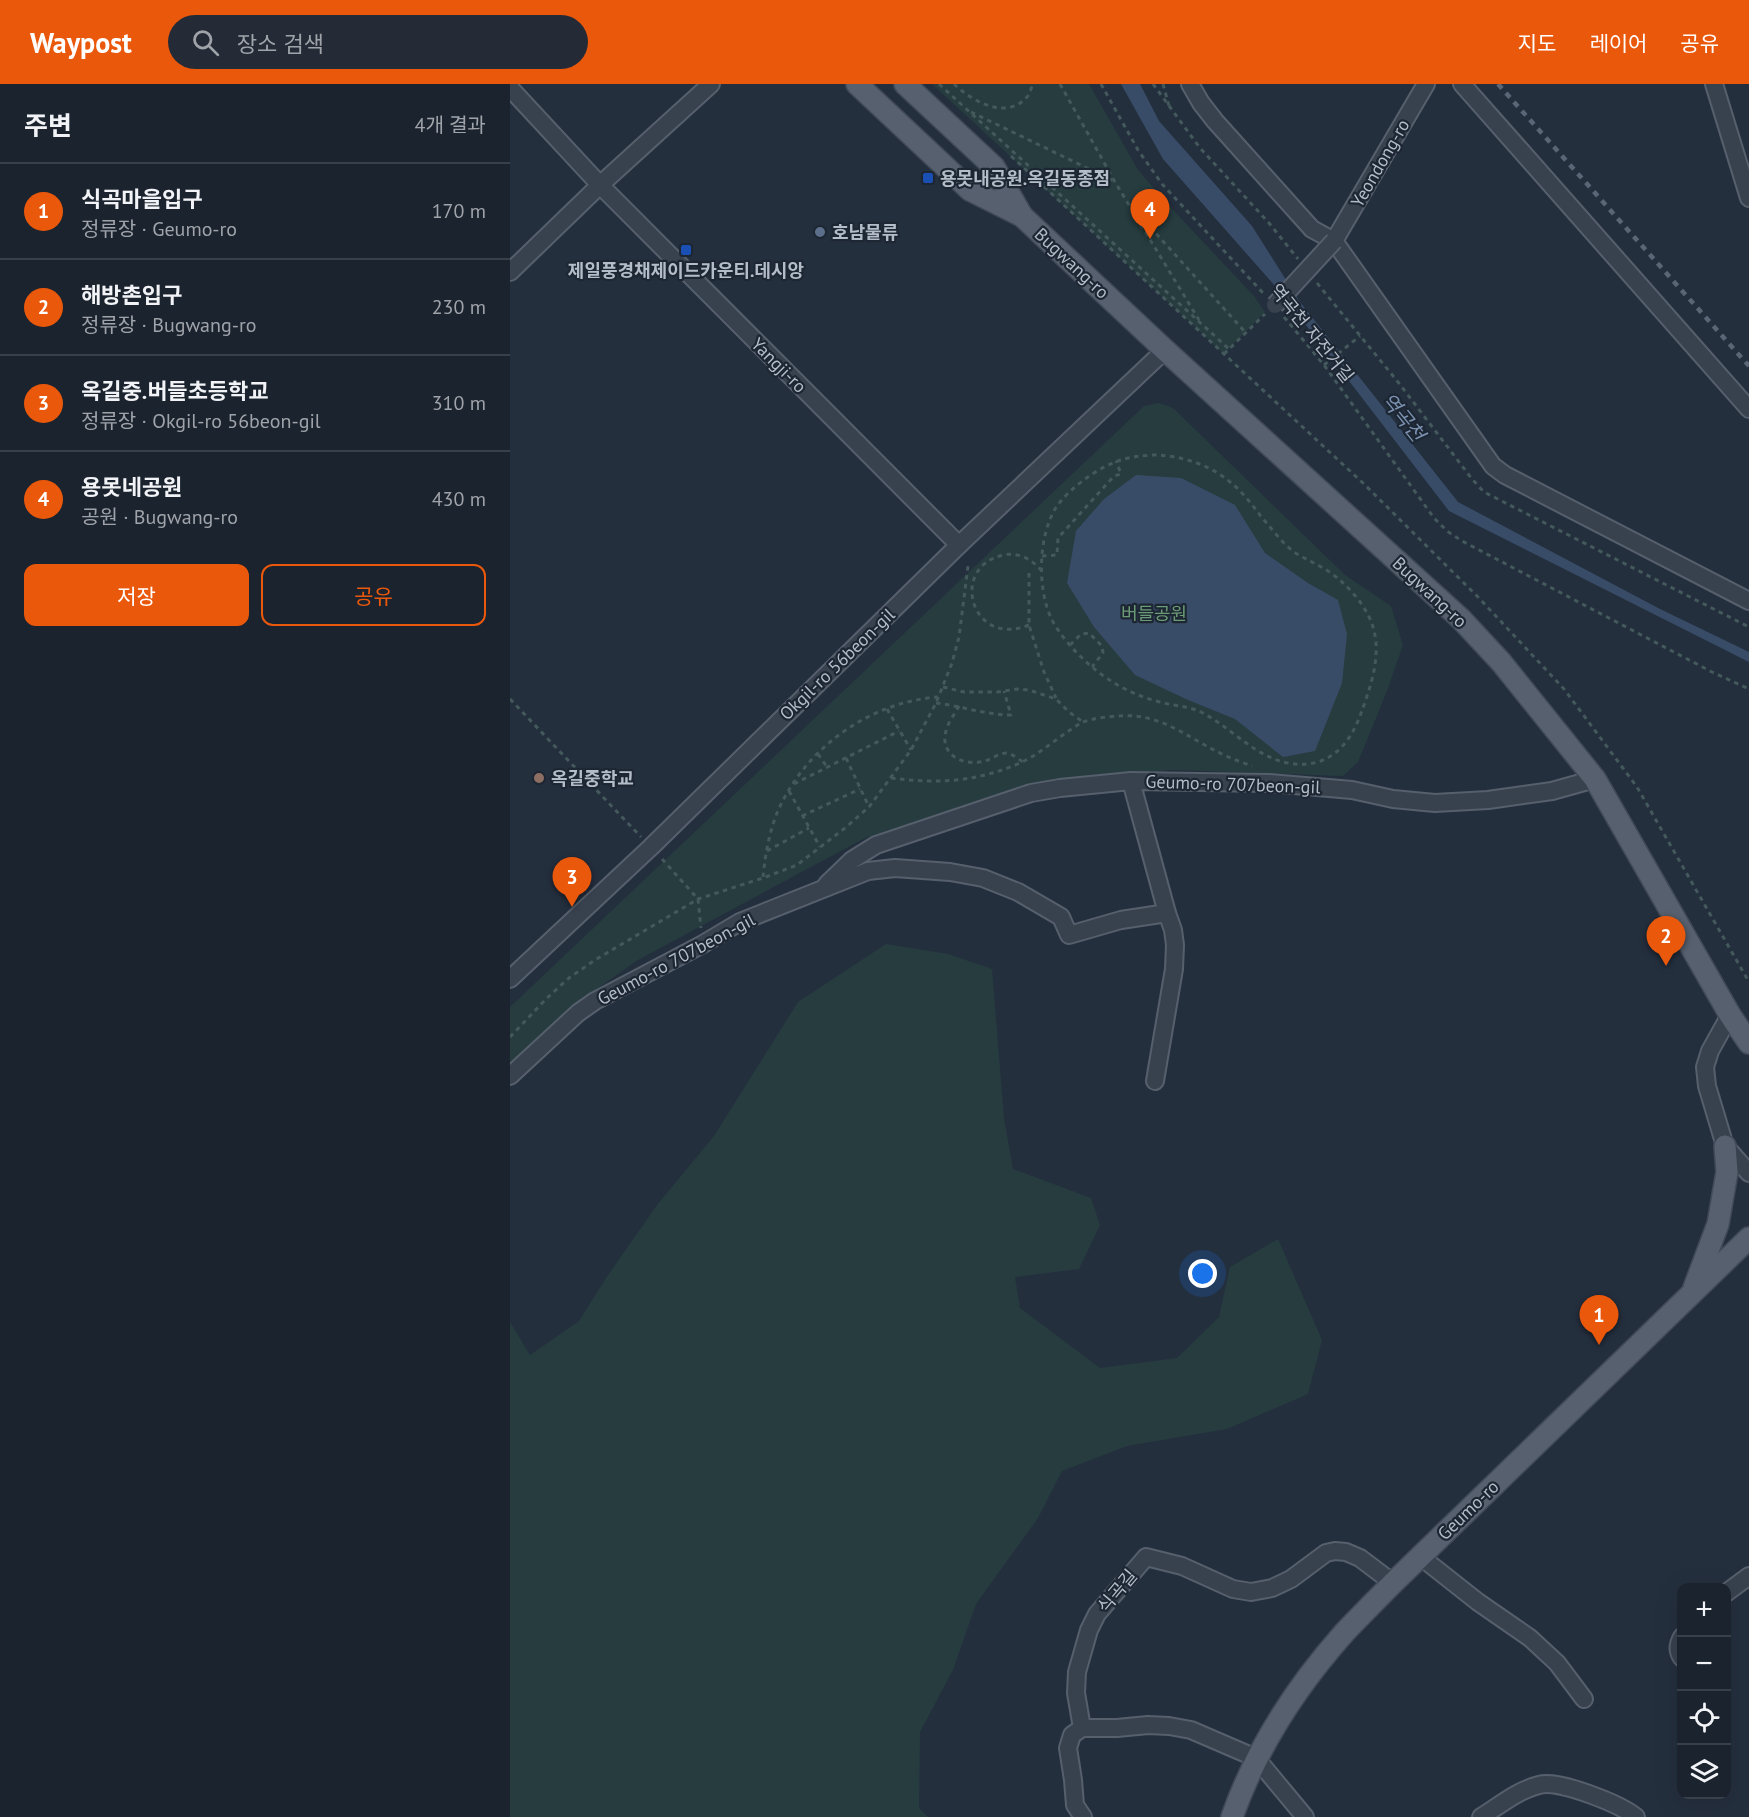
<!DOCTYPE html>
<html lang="ko">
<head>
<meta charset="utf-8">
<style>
  :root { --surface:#1b232e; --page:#242b36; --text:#f1f3f6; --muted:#a0a4aa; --line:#39404a; --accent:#ea580c }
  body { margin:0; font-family:"PT Sans","Noto Sans KR",sans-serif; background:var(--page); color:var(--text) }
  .controls { position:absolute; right:18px; bottom:18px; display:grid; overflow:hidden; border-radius:12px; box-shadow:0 6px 24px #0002 }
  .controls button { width:54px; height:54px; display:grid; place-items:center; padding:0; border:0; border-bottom:2px solid var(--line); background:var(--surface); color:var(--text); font:30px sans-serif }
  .you { position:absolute; left:693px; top:1190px; width:21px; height:21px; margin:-15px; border:4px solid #fff; border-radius:50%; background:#1a73e8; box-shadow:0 0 0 9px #1a73e833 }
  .badge { display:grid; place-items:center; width:39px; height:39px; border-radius:50%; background:var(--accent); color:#fff; font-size:20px; font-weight:700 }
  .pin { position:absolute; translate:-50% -50px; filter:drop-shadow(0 2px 3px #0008) }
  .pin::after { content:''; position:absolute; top:32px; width:21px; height:18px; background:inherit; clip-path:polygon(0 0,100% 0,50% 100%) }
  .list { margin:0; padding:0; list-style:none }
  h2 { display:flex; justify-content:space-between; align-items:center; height:78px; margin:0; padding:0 24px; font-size:26px }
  h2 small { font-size:20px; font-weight:400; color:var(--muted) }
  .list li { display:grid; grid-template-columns:39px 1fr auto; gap:18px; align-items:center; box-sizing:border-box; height:96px; padding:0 24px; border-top:2px solid var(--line) }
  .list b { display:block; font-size:22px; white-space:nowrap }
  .list p { margin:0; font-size:20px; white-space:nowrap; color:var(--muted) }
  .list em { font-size:20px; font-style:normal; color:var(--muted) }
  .actions { display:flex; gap:12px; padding:18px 24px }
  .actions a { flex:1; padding:14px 0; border:2px solid var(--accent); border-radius:12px; text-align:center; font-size:21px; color:var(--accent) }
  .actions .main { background:var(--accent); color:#fff }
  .icon { flex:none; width:33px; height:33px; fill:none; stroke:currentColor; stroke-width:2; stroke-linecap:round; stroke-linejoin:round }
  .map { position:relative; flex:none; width:1239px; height:1733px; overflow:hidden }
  header { display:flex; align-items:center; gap:36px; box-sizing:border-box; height:84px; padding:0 30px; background:var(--accent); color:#fff }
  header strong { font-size:28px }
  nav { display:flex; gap:33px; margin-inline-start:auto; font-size:21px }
  .search { width:420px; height:54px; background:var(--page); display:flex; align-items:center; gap:15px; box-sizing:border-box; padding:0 21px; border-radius:33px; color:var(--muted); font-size:22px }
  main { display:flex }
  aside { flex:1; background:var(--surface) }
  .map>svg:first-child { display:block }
</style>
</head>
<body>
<header>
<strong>Waypost</strong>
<div class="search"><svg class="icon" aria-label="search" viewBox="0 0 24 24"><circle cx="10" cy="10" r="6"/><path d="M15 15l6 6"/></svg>장소 검색</div>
<nav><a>지도</a><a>레이어</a><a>공유</a></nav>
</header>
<main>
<aside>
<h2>주변<small>4개 결과</small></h2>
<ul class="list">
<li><span class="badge">1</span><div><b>식곡마을입구</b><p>정류장 · Geumo-ro</p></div><em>170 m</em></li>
<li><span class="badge">2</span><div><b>해방촌입구</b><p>정류장 · Bugwang-ro</p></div><em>230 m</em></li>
<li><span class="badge">3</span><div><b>옥길중.버들초등학교</b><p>정류장 · Okgil-ro 56beon-gil</p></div><em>310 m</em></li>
<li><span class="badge">4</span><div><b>용못네공원</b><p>공원 · Bugwang-ro</p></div><em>430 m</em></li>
</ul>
<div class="actions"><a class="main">저장</a><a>공유</a></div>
</aside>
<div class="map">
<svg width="1239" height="1733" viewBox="0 0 1239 1733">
  <rect width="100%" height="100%" fill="#242f3e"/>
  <g fill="#263c3f">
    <polygon points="422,0 579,0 628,86 664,127 744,212 755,228 714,270"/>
    <polygon points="649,319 663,324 835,491 881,522 893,561 877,607 848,678 833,692 660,686 516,702 355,754 128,876 57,926 0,981 0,923 634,322"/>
    <polygon points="376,860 438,870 482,885 494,1034 503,1085 581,1114 590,1141 569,1185 505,1193 510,1224 590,1284 667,1274 709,1233 720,1183 768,1155 812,1256 798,1310 717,1345 617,1362 552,1387 528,1434 466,1520 443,1586 410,1648 409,1724 418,1733 0,1733 0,1238 20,1271 69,1237 96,1194 147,1121 204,1052 288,918"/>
  </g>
  <g fill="#394c67">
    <polygon points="611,0 630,0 649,37 742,142 790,218 948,418 1150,525 1239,568 1239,578 939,427 773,211 653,75"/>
    <polygon points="626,391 671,394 725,421 755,469 798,499 828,516 837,550 832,599 805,667 773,673 725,635 678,616 625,591 584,543 557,499 566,447 594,415"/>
  </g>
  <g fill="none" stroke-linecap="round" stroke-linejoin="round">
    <g stroke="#565f6c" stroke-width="20">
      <g id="minor">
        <polyline points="680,0 691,19 705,37 802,145 824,157 983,382 995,391 1239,517"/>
        <polyline points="952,0 1239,325"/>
        <polyline points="1204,0 1239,114"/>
        <polyline points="0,4 90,101 449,461"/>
        <polyline points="824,157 916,0"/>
        <polyline points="0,188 90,101 201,0"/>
        <polyline points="317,800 342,776 366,761 521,709 550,704 621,697"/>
        <polyline points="0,895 141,763 449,461 655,266"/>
        <polyline points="1220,931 1200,967 1195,983 1197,1002 1215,1062 1239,1089"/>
        <polyline points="0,992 68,929 85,917 193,860 230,838 358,787 385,784 440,788 473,794 508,808 551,833 559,851 611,836 657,829 621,697 759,699 842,706 883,715 925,719 978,716 1042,707 1085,695"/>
        <polyline points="645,997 664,885 665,861 663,846 657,829"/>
        <polyline points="911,1473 968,1518 1020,1554 1047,1579 1074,1615"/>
        <polyline points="1216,1509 1239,1492"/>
        <path d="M1172,1553C1168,1560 1167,1567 1172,1574"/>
        <polyline points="572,1644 607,1644 638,1641 659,1642 681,1646 746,1674 795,1733"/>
        <polyline points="573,1733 565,1721 563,1696 558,1664 562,1651 572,1644 566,1609 567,1588 579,1546 587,1530 636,1473 672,1482 723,1505 741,1508 762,1504 781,1495 816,1469 825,1467 836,1468 850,1474 883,1499"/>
        <path d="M971,1733C989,1722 1008,1706 1029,1701C1048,1695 1110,1720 1126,1733"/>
      </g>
    </g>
    <g stroke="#414a57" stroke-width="24">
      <g id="major">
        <polyline points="347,0 460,106 512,132 655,266 951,535 991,578 1085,695 1220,931 1239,959"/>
        <polyline points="395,0 484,83 512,132"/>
        <polyline points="1184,1204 1208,1140 1217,1088 1215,1062"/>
        <path d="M722,1733C746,1665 786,1603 834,1549C850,1532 866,1516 883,1499L1239,1154"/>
      </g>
    </g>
    <g stroke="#44595c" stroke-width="3" stroke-dasharray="4.5 4.5" stroke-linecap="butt">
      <polyline points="429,0 719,265"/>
      <path d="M444,0C462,17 496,37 517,13C520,10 521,4 523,0"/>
      <polyline points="550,0 605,98 689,236"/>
      <polyline points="591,0 628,66 652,100 754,210"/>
      <polyline points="643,0 690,64 759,139 788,175"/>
      <polyline points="653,0 659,22"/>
      <polyline points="461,28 604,97"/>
      <polyline points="501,72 854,400 968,513 1054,605 1127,703 1239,898"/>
      <polyline points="622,123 736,249"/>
      <polyline points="807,199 888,298 962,395 974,408 1239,543"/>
      <polyline points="774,233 814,281 924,434 937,447 952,457 1202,588 1239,605"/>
      <polyline points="714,270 755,230"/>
      <polyline points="814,281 850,252"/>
      <path d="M642,371C669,371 699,380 720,398C733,408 743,422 753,435C763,446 772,459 784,468C795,475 807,480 818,487C836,499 855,520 862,540C873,571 860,604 850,632C841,656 825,677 798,680C754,684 728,648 693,629C680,622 664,622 650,618C618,610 592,594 569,571C559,561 549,549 542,536C527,506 528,454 545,425C557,406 587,384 608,377C619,373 630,372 642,371Z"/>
      <polyline points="532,472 547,471 548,454 604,392 611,390 606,377"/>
      <polyline points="519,489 519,541 534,588 546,614"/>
      <path d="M519,541C461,565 438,482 494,471C509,468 521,475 531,486"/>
      <polyline points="560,561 571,550 579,549 592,562 593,569 582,583"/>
      <polyline points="433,603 454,608 488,608 507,605 519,606 546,615 559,628 573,638"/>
      <polyline points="0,615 131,753"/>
      <path d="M426,619C451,622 476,631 501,631L494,607"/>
      <path d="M449,622C445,630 438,638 436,647C429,671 454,683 475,677C482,675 489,669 497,669C503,670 508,675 513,678"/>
      <polyline points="377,625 401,666"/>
      <polyline points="308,670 317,683"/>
      <polyline points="336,674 359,723"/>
      <path d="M381,694C427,700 467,698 510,679C532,669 550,651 571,639C583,633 612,631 625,632C657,635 681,655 708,668C719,674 731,678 742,682"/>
      <polyline points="284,700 389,647"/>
      <polyline points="279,707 310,763"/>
      <polyline points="292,732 350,705"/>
      <polyline points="257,767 299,744"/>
      <polyline points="152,775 188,815 191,844"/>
      <path d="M253,793C255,772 259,749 267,729C294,665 359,618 428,613"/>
      <polyline points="0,953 37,914 59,894 85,876 188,815 253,794 287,781 335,744 359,723 401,666 426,619 442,579 449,553 458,482"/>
    </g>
    <use href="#minor" stroke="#38414e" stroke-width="16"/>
    <use href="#major" stroke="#56606e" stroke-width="21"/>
    <polyline stroke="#5a6575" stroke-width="4.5" stroke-dasharray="6 6" stroke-linecap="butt" points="988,0 1239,282"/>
    <g stroke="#565f6c" stroke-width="20" stroke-linecap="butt">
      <polyline id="minor-bridge" points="765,221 824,157"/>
    </g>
    <use href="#minor-bridge" stroke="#38414e" stroke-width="16"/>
  </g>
  <g fill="#1a4fb4" stroke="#1d2633" stroke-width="2">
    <rect x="412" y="88" width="12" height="12" rx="3"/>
    <rect x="170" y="160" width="12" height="12" rx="3"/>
  </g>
  <circle fill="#5c6f8a" stroke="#1d2633" stroke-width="2" cx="310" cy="148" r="6"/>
  <circle fill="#8d6e63" stroke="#1d2633" stroke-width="2" cx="29" cy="694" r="6"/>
  <g text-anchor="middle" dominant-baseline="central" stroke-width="4.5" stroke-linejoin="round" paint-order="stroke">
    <g font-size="18" fill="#b4bcc9" stroke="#1d2633">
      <text transform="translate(870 79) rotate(-60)">Yeondong-ro</text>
      <text transform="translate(562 179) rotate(43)">Bugwang-ro</text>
      <text transform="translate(802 249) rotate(51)">역곡천 자전거길</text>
      <text transform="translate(269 281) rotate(45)">Yangji-ro</text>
      <text transform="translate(920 508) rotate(43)">Bugwang-ro</text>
      <text transform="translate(327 580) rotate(-44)">Okgil-ro 56beon-gil</text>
      <text transform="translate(723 700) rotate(2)">Geumo-ro 707beon-gil</text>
      <text transform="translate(166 875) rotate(-28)">Geumo-ro 707beon-gil</text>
      <text transform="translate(958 1426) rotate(-44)">Geumo-ro</text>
      <text transform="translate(607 1507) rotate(-50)">식곡길</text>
    </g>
    <g font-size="18" font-weight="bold" fill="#b4bcc9" stroke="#1d2633" text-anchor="start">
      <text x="430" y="94">용못내공원.옥길동종점</text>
      <text x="322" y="148">호남물류</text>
      <text x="176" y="186" text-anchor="middle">제일풍경채제이드카운티.데시앙</text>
      <text x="41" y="694">옥길중학교</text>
    </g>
    <g font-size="18" fill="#6b9a76" stroke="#1d2633">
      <text x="644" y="529">버들공원</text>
    </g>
    <g font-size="20" font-style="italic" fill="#7c92b1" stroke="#1d2633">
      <text transform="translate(893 333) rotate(51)">역곡천</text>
    </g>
  </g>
</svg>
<div class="controls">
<button>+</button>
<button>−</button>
<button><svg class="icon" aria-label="locate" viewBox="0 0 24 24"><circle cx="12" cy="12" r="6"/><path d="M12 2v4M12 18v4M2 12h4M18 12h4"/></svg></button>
<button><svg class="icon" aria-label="layers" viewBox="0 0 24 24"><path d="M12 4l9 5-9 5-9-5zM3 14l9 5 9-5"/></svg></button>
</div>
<div class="you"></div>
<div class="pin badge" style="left:1089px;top:1261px">1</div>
<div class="pin badge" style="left:1156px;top:882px">2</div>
<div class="pin badge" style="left:62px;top:823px">3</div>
<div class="pin badge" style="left:640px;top:155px">4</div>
</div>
</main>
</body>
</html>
